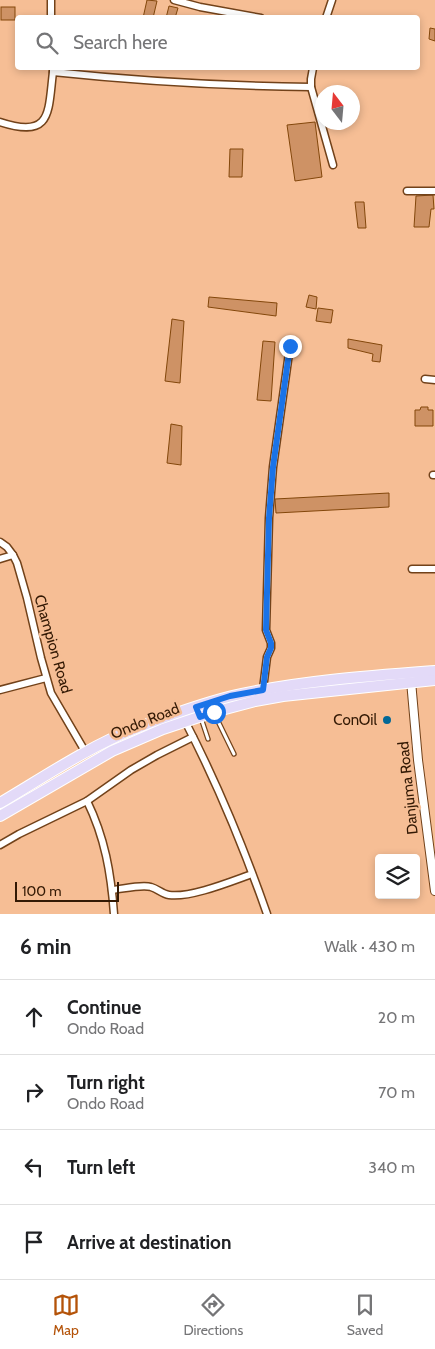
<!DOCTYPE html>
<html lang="en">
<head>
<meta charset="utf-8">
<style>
  :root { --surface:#fff; --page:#f2f2f2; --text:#202124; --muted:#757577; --line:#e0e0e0; --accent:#b45309 }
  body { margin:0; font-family:Cabin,sans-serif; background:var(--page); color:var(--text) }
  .controls { position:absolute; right:15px; bottom:15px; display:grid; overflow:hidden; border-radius:5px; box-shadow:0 2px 8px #0003 }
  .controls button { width:45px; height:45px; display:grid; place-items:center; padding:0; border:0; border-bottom:1px solid var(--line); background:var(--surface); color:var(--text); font:25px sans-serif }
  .compass { position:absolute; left:315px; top:85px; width:45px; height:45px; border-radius:50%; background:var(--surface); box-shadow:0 2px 8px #0003; rotate:344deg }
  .scale { position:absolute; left:15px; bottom:12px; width:104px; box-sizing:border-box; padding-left:5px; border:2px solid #331904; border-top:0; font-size:14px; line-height:18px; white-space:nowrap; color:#331904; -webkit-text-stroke:4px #f6be95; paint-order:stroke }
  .stop { position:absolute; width:15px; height:15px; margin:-11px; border:4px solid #1a73e8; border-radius:50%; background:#fff }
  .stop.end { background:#1a73e8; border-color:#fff; box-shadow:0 1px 5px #0008 }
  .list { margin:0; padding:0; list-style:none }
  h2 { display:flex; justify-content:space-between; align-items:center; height:65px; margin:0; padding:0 20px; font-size:21px }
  h2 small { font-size:16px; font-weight:400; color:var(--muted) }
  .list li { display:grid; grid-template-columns:32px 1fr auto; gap:15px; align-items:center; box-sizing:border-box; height:75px; padding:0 20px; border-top:1px solid var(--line) }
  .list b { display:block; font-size:19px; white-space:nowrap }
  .list p { margin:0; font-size:16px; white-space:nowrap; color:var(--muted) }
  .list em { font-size:16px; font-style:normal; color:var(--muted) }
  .icon { flex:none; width:28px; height:28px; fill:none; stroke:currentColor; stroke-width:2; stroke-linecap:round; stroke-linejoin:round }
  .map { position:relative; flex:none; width:435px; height:914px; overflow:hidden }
  .search { position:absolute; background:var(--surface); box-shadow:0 2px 8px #0003; left:15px; right:15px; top:15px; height:55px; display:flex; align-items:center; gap:12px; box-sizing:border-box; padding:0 18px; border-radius:5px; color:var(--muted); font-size:19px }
  .sheet { height:365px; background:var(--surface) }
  nav { display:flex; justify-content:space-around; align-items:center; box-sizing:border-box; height:70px; border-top:1px solid var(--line); background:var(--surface); font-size:14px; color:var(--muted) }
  nav a { display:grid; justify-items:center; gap:2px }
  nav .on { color:var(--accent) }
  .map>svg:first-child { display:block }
</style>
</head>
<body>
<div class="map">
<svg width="435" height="914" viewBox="0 0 435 914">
  <rect width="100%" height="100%" fill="#f6be95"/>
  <g fill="#ce9265" stroke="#83470b">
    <polygon points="147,0 157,1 153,18 143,18"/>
    <polygon points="169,6 178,8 175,18 166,18"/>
    <rect x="1" y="7" width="14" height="13"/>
    <polygon points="430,28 435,29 435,41 429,39"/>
    <polygon points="315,122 322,177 295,181 287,125"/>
    <polygon points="230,149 243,149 242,177 229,177"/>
    <polygon points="433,195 434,209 431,209 429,227 414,227 416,196"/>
    <polygon points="355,202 364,202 366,228 358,228"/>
    <polygon points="309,295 317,297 316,309 306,307"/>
    <polygon points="209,297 277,303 276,316 208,307"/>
    <polygon points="318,308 333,310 331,323 316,321"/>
    <polygon points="172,319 184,321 180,383 165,381"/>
    <polygon points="348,339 382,345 380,362 372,361 373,354 348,348"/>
    <polygon points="263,341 275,342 271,401 257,400"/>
    <polygon points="421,407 428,407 428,410 433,410 433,426 415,426 415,410 420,410"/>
    <polygon points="171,424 182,426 181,465 167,463"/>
    <polygon points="389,493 389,507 276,513 275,499"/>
  </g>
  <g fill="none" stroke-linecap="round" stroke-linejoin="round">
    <g stroke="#72421a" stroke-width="5.5">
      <g id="service">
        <polyline points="214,713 234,754"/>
        <polyline points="201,718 208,739"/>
      </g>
    </g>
    <g stroke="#72421a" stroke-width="9">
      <g id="minor">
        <polyline points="51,0 51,18"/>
        <polyline points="174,0 200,7 261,18"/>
        <polyline points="326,18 332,0"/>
        <path d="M53,68V72C138,81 224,86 311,87"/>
        <polyline points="313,68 311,79 311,87 333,165"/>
        <path d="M0,122C52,139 48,113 53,72"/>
        <polyline points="407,191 435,191"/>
        <polyline points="425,379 435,380"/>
        <polyline points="433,475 435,475"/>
        <polyline points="0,542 7,547 13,555 17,563 27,598 41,658 51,693 86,753"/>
        <polyline points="0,559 13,555"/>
        <polyline points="412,569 435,569"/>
        <polyline points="263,689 267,657 271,648 271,643 266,630 269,518 273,467 290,346"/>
        <polyline points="0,690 46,678"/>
        <path d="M185,721C217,783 244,848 267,914"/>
        <path d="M87,801C105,838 111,873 114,914"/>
        <polyline points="0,845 19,834 87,801 131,770 157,755 193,737"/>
        <path d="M112,890C123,889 142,884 151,887C158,889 162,894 169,895C191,898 232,881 252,874"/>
      </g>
    </g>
    <g stroke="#72421a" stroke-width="10">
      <polyline id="tertiary" points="411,681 418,760 435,891"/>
    </g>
    <g stroke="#fff" stroke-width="12">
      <g id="primary">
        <path d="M0,803C44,777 88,747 136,728C167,716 200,704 232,696C298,681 368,676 435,671"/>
        <polyline points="0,816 112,751 163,729 214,712 255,701 283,696 435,680"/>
      </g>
    </g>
    <use href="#service" stroke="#fff" stroke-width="3"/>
    <use href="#minor" stroke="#fff" stroke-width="6"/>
    <use href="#tertiary" stroke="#fff" stroke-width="8"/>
    <use href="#primary" stroke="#e3daf8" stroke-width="10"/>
  </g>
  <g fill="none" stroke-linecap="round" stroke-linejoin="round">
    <polyline stroke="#1a73e8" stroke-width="6" points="214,712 200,717 196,707 230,696 263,690 267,657 271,648 271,643 266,630 269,518 273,467 290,346"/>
  </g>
  <circle fill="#026897" stroke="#f6be95" stroke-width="2" cx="387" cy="720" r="5"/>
  <g text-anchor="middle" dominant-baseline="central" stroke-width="5" stroke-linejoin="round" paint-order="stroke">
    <g font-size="15" fill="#331904" stroke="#f6be95">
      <text transform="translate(53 644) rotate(74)">Champion Road</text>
      <text transform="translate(145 721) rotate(-22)">Ondo Road</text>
      <text transform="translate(408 788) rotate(-96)">Danjuma Road</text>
    </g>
    <g font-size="15" fill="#331904" stroke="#f6be95" text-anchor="end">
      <text x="377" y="720">ConOil</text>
    </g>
  </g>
</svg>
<div class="controls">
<button><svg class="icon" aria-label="layers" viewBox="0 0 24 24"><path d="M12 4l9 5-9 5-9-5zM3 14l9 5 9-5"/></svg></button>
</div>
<svg class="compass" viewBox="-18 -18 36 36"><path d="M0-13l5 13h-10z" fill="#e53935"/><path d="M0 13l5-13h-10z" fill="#757577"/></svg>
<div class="scale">100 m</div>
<div class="stop" style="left:214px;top:712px"></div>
<div class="stop end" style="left:290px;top:346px"></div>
<div class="search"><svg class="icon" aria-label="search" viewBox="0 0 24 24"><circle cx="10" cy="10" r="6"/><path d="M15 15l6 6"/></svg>Search here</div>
</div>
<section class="sheet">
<h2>6 min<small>Walk · 430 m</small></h2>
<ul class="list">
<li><svg class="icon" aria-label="ahead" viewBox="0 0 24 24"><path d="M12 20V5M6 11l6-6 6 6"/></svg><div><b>Continue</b><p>Ondo Road</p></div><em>20 m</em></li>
<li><svg class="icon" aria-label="right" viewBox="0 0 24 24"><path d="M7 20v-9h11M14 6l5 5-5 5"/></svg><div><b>Turn right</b><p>Ondo Road</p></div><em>70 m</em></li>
<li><svg class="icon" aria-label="left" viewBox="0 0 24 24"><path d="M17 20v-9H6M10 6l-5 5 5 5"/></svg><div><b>Turn left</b></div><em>340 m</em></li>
<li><svg class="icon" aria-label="arrive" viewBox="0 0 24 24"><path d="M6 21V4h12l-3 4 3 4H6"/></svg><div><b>Arrive at destination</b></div></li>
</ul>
</section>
<nav>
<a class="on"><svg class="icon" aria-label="map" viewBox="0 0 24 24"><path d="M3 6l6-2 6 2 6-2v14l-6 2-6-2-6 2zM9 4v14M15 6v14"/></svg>Map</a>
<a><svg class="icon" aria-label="directions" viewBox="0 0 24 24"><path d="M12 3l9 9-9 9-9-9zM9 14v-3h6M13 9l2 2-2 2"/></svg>Directions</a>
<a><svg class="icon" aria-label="saved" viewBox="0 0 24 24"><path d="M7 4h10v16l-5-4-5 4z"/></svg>Saved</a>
</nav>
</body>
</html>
